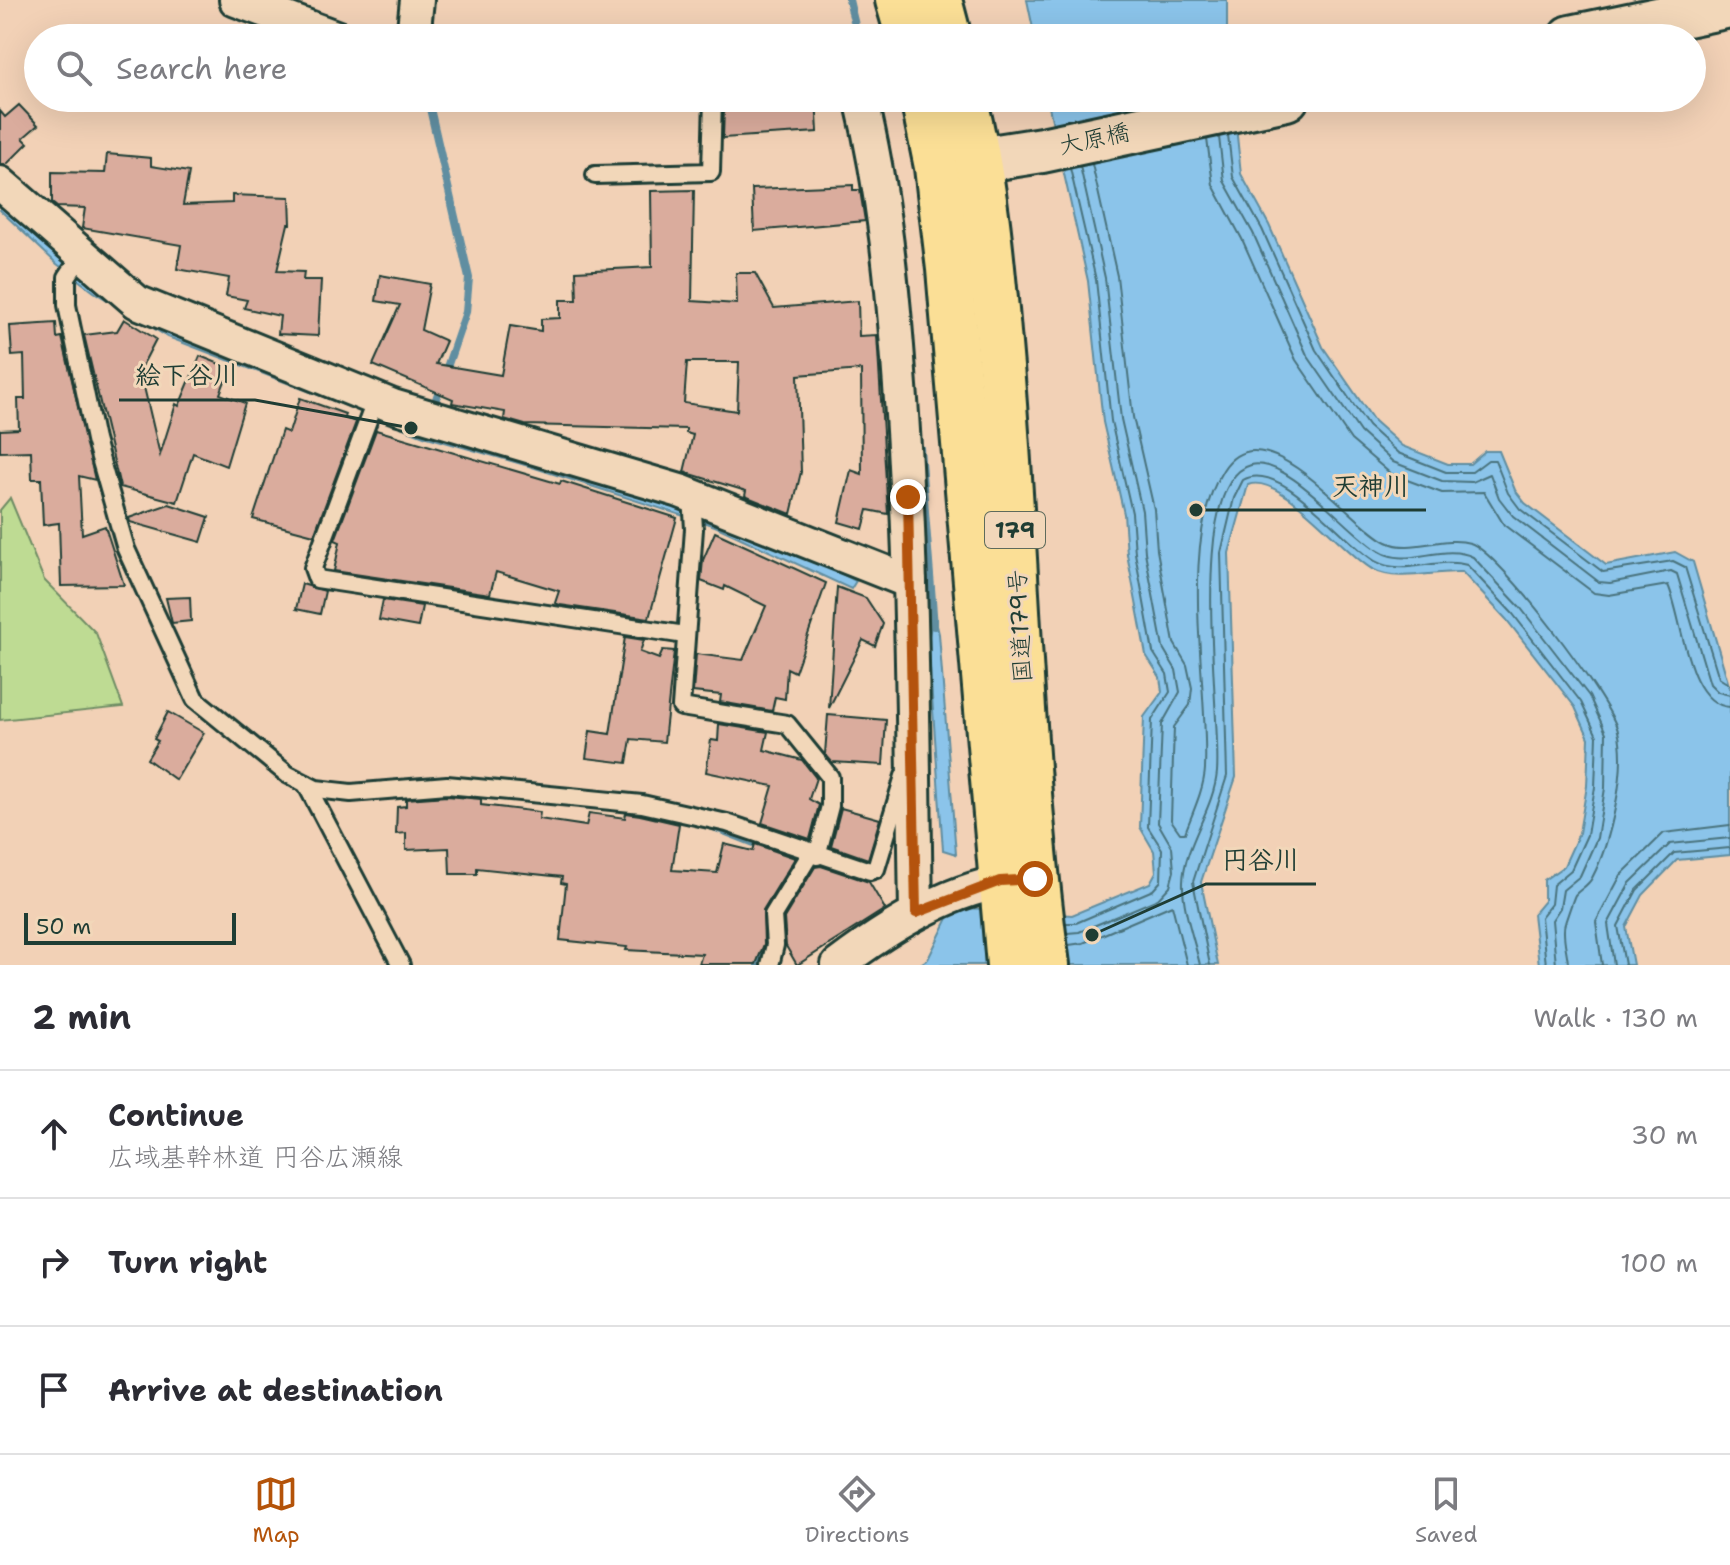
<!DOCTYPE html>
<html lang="en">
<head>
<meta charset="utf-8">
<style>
  :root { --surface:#fff; --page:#f2f2f3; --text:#2b2b33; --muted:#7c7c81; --line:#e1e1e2; --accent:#b45309 }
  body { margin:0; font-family:"Shantell Sans","Klee One",sans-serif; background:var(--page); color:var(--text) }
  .scale { position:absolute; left:24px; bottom:20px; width:212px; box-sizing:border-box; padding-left:8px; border:4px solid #1f3d34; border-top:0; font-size:22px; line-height:28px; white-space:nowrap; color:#1f3d34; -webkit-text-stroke:6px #f2d7b9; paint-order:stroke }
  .stop { position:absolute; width:24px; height:24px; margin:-18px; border:6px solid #b45309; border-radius:50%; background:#fff }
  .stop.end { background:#b45309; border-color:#fff; box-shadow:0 2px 8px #0008 }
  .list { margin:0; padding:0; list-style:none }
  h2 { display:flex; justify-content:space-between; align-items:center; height:104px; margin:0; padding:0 32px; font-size:34px }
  h2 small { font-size:26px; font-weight:400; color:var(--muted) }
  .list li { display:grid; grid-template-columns:52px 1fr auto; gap:24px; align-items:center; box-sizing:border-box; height:128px; padding:0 32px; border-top:2px solid var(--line) }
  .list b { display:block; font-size:30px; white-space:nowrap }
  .list p { margin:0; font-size:26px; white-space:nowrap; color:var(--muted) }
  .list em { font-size:26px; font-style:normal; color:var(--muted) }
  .icon { flex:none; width:44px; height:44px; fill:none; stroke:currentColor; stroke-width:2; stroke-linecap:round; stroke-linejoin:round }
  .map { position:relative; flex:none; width:1730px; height:965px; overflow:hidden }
  .search { position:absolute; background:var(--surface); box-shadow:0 8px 32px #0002; left:24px; right:24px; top:24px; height:88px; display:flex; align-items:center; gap:20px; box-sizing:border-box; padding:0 28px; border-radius:44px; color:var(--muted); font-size:30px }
  .sheet { height:488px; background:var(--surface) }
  nav { display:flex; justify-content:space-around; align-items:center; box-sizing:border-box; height:112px; border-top:2px solid var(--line); background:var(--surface); font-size:22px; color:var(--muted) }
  nav a { display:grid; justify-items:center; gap:4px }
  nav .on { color:var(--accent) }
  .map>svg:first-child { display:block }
</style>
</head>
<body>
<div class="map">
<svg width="1730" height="965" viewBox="0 0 1730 965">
  <rect width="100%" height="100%" fill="#f2d1b6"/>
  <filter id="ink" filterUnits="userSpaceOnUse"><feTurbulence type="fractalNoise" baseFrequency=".0125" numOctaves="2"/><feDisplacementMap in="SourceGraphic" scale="16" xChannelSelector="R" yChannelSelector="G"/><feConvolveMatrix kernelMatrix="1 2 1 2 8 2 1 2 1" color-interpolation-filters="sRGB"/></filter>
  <g filter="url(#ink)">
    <polygon fill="#bedb93" stroke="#6e8c64" stroke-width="2" points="10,498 44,580 96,633 123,707 0,720 0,510"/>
    <g fill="#8bc4ea" stroke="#608ea1" stroke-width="2">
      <polygon points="1027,0 1227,0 1227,38 1035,38"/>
      <path d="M1047,98H1233L1241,174L1269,225L1323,347L1374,421L1402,446L1448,464H1470L1485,451H1499L1515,490L1525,503L1606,565L1675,552L1693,562L1730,689V855L1677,860L1643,895L1626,927L1633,965H1539L1533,914L1544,901V880L1564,866L1579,833L1587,786L1589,738L1575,707L1506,619L1462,572C1433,571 1398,583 1372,569C1343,553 1281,472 1248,485L1229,553L1236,777L1201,882L1218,965H919L928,959L950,914L967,908L1072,915L1150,883L1156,872L1154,851L1140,827L1144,717L1162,692L1160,677L1146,655L1127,554L1124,514L1103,422L1088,281Z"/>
      <polygon points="0,197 69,264 679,501 788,547 856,581 851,589 715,526 532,467 424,436 168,337 94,292 57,264 0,210"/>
      <polygon points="934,613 939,634 956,854 943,850 928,640"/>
    </g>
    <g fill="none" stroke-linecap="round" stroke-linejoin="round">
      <g stroke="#4a737d" stroke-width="2">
        <polyline points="1228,135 1233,177 1262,229 1316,350 1368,426 1398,453 1446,472 1472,472 1488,460 1495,460 1508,493 1520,509 1603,572 1673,561 1685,567 1719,678 1730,685"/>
        <polyline points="1219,137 1224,181 1253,233 1307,355 1360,432 1393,462 1442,481 1472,482 1490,474 1499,498 1513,516 1599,582 1610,583 1671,571 1677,574 1710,684 1718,692 1730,695"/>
        <path d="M1207,139L1213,185L1242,239L1296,360L1351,440L1391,474L1442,493L1484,492L1504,525L1594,593L1609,595L1668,585C1683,618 1686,705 1730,707"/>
        <path d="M1092,164L1117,276L1133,417L1154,509L1157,550L1174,643L1187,665L1192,688L1190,705L1174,727L1171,820L1180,833H1185C1192,814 1204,789 1205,769C1209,685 1177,542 1223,470C1264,405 1352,526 1387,542C1411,554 1443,535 1470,543C1499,551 1611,701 1618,731C1628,769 1610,844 1592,878C1588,886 1580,889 1575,895C1574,897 1566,920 1565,923C1561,934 1568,953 1568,965"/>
        <polyline points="1066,923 1076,923 1153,890 1161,881 1162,849 1148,827 1152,720 1170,692 1167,674 1153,652 1135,553 1132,513 1111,421 1096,280 1070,168"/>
        <polyline points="1067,933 1079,932 1158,899 1170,886 1174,871 1172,847 1158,823 1162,724 1180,692 1176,670 1163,648 1145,552 1142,511 1121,419 1105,278 1080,166"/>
        <polyline points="1069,945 1083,943 1172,905 1187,965"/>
        <path d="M1200,965C1194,939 1182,908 1183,882C1184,845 1214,809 1217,772C1222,718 1185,482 1251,465C1288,456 1348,533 1379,551C1407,569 1443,542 1473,557L1520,607L1589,696L1606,733L1605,788L1597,838L1580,876L1563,890L1560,908L1552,920L1556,965"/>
        <path d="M1210,965L1193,882L1227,776L1221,553L1234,498L1243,480C1281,458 1343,543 1375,561C1404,577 1437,556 1467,565L1513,614L1581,702L1597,736L1595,787L1587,835L1571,870L1553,885L1551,904L1541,917L1546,965"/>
        <polyline points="1602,965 1596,922 1621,875 1664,833 1730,825"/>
        <polyline points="1614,965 1608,924 1630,883 1670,844 1730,838"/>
        <polyline points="1625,965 1618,926 1637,890 1674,853 1730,848"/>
      </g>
      <g stroke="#608ea1" stroke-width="8">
        <polyline points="849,0 858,38"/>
        <polyline points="429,104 469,278 466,312 435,402"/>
        <polyline points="920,448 934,626"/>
        <polyline points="711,826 787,856"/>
        <polyline points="758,965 765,908 795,863"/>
      </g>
    </g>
    <g fill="#daac9d" stroke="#1f3d34" stroke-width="2" fill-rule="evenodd">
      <polygon points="753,98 816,98 818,132 723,138 724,108 753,106"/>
      <polygon points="19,105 38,125 23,138 28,143 6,165 0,164 0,111 5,117"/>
      <polygon points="107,154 151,158 151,166 189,172 183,205 232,203 232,195 290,197 291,224 288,224 277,271 304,272 303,280 321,280 318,336 278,334 280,316 244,308 247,300 226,296 229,278 177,269 181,245 82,228 85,208 57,207 52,203 52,172 105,173"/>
      <polygon points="853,185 853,190 860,190 865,221 754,231 752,189"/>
      <path d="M694,190L692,301L737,304L736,273H755L774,308L858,301L859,336L877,335L888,514L868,510L863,529L839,522L851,470L862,474L861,370L798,375L801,472L791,514L745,496L746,491L684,472L693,435L686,433V429L525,425L504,419L505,412L452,403L453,399L373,365L400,305L376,301L380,275L430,284L421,330L446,341L436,364L501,375L510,326L541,331V319L560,318V300H577L576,271L652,267L651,191ZM687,362H739L737,411L684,403Z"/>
      <polygon points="124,319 156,339 140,370 160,455 176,404 179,406 200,356 230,368 220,394 245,403 226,466 193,453 177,502 120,487 84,335 117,331"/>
      <polygon points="56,323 57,338 62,337 95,480 79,476 82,534 105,526 124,585 61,586 59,523 43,525 41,479 32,479 31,451 0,452 0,430 19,429 18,399 25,399 24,355 12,356 10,326"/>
      <polygon points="300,398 345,414 344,418 356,422 314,535 253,519 282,430 289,433"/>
      <polygon points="376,430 560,484 561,481 677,518 649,618 560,605 555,603 559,591 496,572 490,594 334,571 340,542 335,540"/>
      <polygon points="169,504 209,517 201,542 130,522 129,518"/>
      <polygon points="715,532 826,583 795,672 787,668 785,699 775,697 772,711 720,702 721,695 693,692 696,654 743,660 766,606 725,586 724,590 701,581 703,560"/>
      <polygon points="302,584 325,591 320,614 296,609"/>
      <polygon points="837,587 866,598 883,624 875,646 863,640 829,708"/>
      <polygon points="190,597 191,621 172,623 166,598"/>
      <polygon points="383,600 422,606 418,627 379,620"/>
      <polygon points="625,637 644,640 640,652 659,659 663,650 674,651 664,742 631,739 627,763 586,758 590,731 610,734"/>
      <polygon points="168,712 204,733 176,780 147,759 158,741 154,739"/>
      <polygon points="828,715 886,720 883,765 832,762 825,754"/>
      <polygon points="719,724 768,732 764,750 802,760 816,778 809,799 819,805 810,839 762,823 773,786 706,772 711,740 718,741"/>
      <polygon points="447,796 481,799 481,805 540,812 539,819 586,826 589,813 625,818 626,813 640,815 679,824 672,870 717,873 724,844 753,851 755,844 795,858 763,910 764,944 756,964 699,964 702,954 626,950 627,947 560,940 566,884 561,883 562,877 477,868 477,874 450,874 449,848 406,850 406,833 396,834 397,807 406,806 406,799"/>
      <polygon points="841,808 880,819 868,859 831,846"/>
      <polygon points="821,866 869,882 885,909 797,965 786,946 784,918 815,867"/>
    </g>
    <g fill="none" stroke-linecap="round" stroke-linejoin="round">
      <g stroke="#1f3d34" stroke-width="22">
        <g id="lane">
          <polyline points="595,175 711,172 713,98"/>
          <polyline points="81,256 67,277 67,305 95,440 126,549 195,699 287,774 316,789 351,793 447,785 642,804 727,823 870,871 876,869 904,776"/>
          <polyline points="376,399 313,568 317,579 685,635"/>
          <polyline points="692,495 694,529 681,707 787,724 830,777 830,806 817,856"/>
          <polyline points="306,784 401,965"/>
          <polyline points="770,965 775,945 773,915 811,853"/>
        </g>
      </g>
      <g stroke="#1f3d34" stroke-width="38">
        <g id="street">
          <polyline points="236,0 338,38"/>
          <polyline points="413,38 417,0"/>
          <path d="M861,98C884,193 893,288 900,386C913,561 913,737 916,913"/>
          <polyline points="0,183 137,302 393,406 680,491 910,582"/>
          <path d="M838,965C887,928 958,883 1021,880"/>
        </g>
      </g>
      <g stroke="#1f3d34" stroke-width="50">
        <g id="secondary">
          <polyline points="1571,38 1730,5"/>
          <polyline points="940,166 1042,150 1286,98"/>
        </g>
      </g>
      <g stroke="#1f3d34" stroke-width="50">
        <g id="highway">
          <polyline points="898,0 909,38"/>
          <polyline points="939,0 949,38"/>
          <polyline points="923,98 937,167 949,269 1009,965"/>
          <path d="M964,98C987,186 993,277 1001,367C1018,566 1020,767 1047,965"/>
        </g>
      </g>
      <use href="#lane" stroke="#f2d7b9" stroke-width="16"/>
      <use href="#street" stroke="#f2d7b9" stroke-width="32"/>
      <use href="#secondary" stroke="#f2d7b9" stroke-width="44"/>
      <use href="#highway" stroke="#fbdf96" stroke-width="44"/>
    </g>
  </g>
  <g fill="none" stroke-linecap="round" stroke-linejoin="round" filter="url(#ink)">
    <polyline stroke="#b45309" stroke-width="10" points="908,497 916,913 1000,881 1035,879"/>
  </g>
  <g text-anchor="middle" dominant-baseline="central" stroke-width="6" stroke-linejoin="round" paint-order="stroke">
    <rect fill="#f2d7b9" stroke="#5e6b5c" stroke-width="2" x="985" y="512" width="60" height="36" rx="6"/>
    <g font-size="22" font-weight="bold" fill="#1f3d34">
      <text x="1015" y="530">179</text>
    </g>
    <g font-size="24" fill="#1f3d34" stroke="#f2d7b9">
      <text transform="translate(1094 139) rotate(-12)">大原橋</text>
      <text transform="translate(1020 626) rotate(-93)">国道179号</text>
    </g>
  </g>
  <path fill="none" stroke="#1f3d34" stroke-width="3" d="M411 428L255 400H119M1196 510L1316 510H1426M1092 935L1206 884H1316"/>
  <g fill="#1f3d34" stroke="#f2d7b9" stroke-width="3">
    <circle cx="411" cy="428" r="8"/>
    <circle cx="1196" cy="510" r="8"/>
    <circle cx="1092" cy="935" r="8"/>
  </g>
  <g font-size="26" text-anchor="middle" font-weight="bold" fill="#1f3d34" stroke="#f2d7b9" stroke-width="6" stroke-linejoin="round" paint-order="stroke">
    <text x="187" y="384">絵下谷川</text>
    <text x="1371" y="495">天神川</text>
    <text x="1261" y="869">円谷川</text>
  </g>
</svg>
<div class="scale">50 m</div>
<div class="stop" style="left:1035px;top:879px"></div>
<div class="stop end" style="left:908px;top:497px"></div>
<div class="search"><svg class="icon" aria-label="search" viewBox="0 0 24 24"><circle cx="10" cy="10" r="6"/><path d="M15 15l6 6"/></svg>Search here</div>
</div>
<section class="sheet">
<h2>2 min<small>Walk · 130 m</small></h2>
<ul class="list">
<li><svg class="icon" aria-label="ahead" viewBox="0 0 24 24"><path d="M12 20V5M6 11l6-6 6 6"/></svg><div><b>Continue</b><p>広域基幹林道 円谷広瀬線</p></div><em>30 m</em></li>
<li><svg class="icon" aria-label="right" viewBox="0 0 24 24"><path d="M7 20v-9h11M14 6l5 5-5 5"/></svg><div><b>Turn right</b></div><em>100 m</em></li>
<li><svg class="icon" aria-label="arrive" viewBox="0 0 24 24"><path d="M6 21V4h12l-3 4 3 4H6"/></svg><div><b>Arrive at destination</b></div></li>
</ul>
</section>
<nav>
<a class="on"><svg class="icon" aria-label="map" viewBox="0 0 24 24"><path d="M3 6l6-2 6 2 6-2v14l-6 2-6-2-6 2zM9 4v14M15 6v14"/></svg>Map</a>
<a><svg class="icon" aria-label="directions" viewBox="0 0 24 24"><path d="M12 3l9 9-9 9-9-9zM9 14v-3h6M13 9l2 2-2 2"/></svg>Directions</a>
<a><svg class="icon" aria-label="saved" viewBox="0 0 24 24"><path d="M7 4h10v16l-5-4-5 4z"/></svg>Saved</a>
</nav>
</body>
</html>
